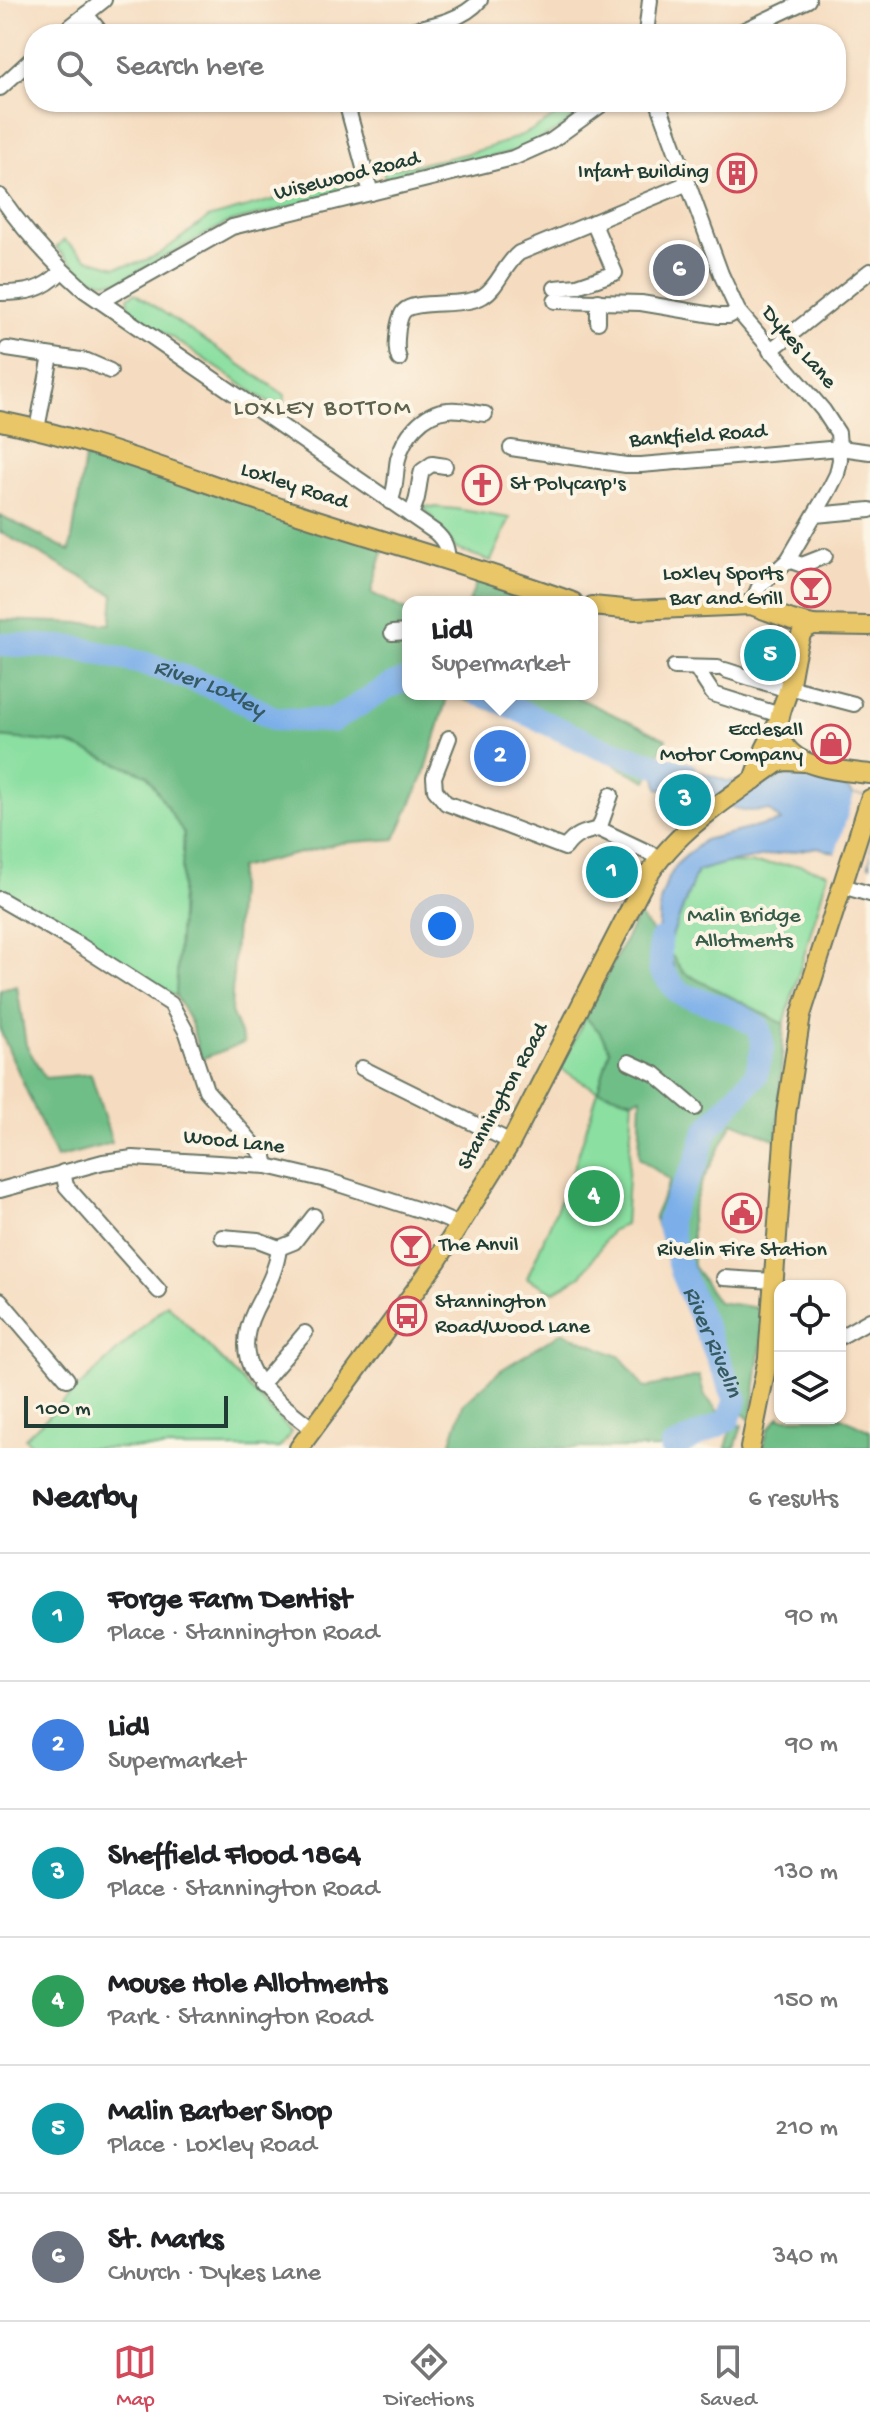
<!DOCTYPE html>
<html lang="en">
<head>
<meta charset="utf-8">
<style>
  :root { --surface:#fff; --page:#f2f2f2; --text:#202124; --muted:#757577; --line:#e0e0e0; --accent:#d1495b }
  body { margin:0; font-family:"Gochi Hand",sans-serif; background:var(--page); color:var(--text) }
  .controls { position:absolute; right:24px; bottom:24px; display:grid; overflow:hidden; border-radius:16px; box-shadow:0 2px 6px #0004 }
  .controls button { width:72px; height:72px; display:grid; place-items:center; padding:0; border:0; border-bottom:2px solid var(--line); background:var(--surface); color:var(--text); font:40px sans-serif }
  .scale { position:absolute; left:24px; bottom:20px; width:204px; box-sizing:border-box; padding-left:8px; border:4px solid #1f3d34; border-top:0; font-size:22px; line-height:28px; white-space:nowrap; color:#1f3d34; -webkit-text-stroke:6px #fcf5e5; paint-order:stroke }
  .you { position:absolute; left:442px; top:926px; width:28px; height:28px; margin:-20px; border:6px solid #fff; border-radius:50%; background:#1a73e8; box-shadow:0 0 0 12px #1a73e833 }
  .badge { display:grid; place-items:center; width:52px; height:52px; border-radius:50%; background:var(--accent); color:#fff; font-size:26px; font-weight:700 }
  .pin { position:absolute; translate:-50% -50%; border:4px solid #fff; box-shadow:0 2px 8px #0006 }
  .popup { position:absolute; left:402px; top:596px; width:196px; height:104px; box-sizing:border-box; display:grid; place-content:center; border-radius:16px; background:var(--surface); filter:drop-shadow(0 2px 6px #0005); font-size:26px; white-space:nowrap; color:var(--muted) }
  .popup b { font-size:30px; color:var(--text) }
  .popup::after { content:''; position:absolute; left:50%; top:100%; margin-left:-16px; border:16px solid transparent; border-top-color:var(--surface) }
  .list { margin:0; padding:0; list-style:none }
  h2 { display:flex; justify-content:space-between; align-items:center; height:104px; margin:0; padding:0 32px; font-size:34px }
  h2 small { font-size:26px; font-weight:400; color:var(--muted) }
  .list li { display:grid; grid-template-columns:52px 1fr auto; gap:24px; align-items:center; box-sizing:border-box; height:128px; padding:0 32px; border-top:2px solid var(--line) }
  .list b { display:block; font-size:30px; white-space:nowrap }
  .list p { margin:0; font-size:26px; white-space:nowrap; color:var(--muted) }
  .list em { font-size:26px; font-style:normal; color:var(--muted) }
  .icon { flex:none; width:44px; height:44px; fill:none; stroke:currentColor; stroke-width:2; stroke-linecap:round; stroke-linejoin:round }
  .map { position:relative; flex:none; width:870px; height:1448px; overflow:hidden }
  .search { position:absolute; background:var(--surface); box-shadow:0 2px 6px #0004; left:24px; right:24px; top:24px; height:88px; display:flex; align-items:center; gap:20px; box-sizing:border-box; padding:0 28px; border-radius:32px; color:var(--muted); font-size:30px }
  .sheet { height:872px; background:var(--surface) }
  nav { display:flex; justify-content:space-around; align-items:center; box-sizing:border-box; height:112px; border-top:2px solid var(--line); background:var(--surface); font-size:22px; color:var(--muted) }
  nav a { display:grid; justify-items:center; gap:4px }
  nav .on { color:var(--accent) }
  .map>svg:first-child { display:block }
</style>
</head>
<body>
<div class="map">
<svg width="870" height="1448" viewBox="0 0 870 1448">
  <rect width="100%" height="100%" fill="#fcf5e5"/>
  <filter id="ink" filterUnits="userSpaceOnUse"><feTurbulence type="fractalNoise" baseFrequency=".0125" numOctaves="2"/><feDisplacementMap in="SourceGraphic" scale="16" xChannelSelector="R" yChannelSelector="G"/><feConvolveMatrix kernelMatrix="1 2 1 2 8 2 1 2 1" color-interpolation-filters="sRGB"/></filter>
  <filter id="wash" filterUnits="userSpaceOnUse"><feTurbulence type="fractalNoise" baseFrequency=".006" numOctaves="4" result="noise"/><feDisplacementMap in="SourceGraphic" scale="32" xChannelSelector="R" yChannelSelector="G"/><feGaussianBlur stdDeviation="1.8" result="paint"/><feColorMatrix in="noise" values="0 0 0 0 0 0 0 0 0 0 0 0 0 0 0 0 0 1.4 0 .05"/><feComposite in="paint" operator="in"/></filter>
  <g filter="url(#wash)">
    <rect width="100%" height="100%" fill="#f5dcc0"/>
    <g fill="#8bdfa1" stroke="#558e6a" stroke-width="2">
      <path d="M573,102H593L558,130L516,151L386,182L383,171C434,161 498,151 543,124C554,118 563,109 573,102Z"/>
      <path d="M351,178L356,187L346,193L227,223L120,281C89,286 77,267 56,248L64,240L88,259L116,267L139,263L158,255L208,218Z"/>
      <polygon points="135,293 285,395 283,412 134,312 129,305 128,297"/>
      <polygon points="423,506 456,509 510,518 491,561 456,549"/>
      <polygon points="0,737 69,744 147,775 184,833 176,996 0,889"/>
      <polygon points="726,863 800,865 828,873 784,1024 684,973 667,949 697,871"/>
      <polygon points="585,1017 599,1031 610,1050 598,1090 633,1100 625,1225 612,1230 581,1276 554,1292 527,1278 574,1168 598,1091 561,1069"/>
      <polygon points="167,1304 292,1432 279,1448 35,1448 25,1438"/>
    </g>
    <g fill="#70be87" stroke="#487e5e" stroke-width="2">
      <polygon points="86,451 384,548 371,593 408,611 408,694 448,694 425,773 395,839 341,843 239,868 231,1012 244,1043 201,1059 191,1023 176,996 184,834 147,775 69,744 0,737 0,620 111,624 114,595 0,532 0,515 70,551"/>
      <polygon points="478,579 545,602 469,602"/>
      <polygon points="450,694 570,694 666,739 647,781 618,767 593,748"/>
      <polygon points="638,915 667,949 684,973 784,1024 777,1140 733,1122 701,1184 691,1214 693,1266 718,1302 766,1309 751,1421 723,1395 706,1339 672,1264 654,1217 670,1180 639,1158 641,1097 633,1100 598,1090 610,1050 599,1031 585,1017"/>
      <polygon points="17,986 26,1045 45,1078 91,1074 112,1143 56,1158 0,1030 0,990"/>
      <polygon points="562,1332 621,1357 644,1388 699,1376 705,1396 732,1428 742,1425 735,1448 726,1448 731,1429 695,1448 453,1448 451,1442 463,1404 501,1370"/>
      <polygon points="780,1416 780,1418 840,1418 840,1416 870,1431 870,1448 763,1448 768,1429"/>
    </g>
    <polygon fill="#7cafe9" stroke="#4e768e" stroke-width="2" points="668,761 727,781 774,781 782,776 794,776 845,787 854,795 870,797 870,865 818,847 726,863 697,871 667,949 674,967 656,970 660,902 667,881 677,864 704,840 781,821 769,810 743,811 707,798 688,798 658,788 654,764"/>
    <polygon fill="#f5dcc0" points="854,795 870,797 870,857 867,868 834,858"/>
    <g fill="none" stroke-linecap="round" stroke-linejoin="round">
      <g stroke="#7cafe9" stroke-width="24">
        <path id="s1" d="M0,644L78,648L146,664L224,691L275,719L332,721L390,686L408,679"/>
        <polyline points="479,694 493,698 598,747 686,774"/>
        <path id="s2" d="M660,940V969L679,993L718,1006L741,1016L759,1028L763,1047L756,1075L706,1131L696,1164L676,1199L668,1221L681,1271L736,1400L728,1420L672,1448"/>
      </g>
    </g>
  </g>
  <g filter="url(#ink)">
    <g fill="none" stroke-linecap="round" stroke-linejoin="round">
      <g stroke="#6a7565" stroke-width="18">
        <g id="minor">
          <polyline points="86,14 102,34"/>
          <polyline points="61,34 104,0"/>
          <path d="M392,34C420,27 460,24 480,0"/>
          <polyline points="646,34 650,0"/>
          <polyline points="736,34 808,0"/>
          <polyline points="0,88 34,57"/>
          <polyline points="346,102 371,193"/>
          <polyline points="658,102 721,274 738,311 823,410 838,433 840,460 837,474 829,490 788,560 759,587 751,605"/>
          <path d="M0,196C24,231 52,262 84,290L435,532C445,541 447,547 448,560"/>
          <polyline points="555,288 577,286 615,273 593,222"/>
          <path d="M0,293C27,293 42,291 62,271"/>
          <polyline points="101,301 232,227 513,158 551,141 605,102"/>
          <polyline points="555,301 641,303 719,316 729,316 738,311"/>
          <polyline points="598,322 598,301"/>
          <polyline points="7,349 87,361 110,371"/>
          <polyline points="770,351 870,271"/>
          <path d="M399,359C395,349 397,339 398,328C399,323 400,315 404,311C415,299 464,308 483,296C498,287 504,265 519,253L688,183"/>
          <polyline points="37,429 51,356"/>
          <polyline points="511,448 626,465 641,465 841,448 870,452"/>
          <path d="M390,502C397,487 395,475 398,459C403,437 423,412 448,410C459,408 474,413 485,414"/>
          <path d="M410,515C420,499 417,488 422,471L432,464L445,466"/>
          <polyline points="815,515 870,510"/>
          <polyline points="788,560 802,565 825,556"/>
          <polyline points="392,633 408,632"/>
          <polyline points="674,667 718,668"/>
          <polyline points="696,668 713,694 780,715"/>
          <polyline points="725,670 788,690"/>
          <polyline points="789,687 854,704"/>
          <path d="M449,738L434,777L435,790L446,803L565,848C574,835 584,832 599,829L611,795"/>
          <polyline points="599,829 660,858"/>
          <polyline points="842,886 870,894"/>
          <polyline points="0,899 73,941 171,1004 187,1033 206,1090 265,1157 267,1166"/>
          <polyline points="629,1062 655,1074 695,1108"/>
          <polyline points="362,1068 511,1142"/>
          <polyline points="63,1172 66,1186 159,1291"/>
          <polyline points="0,1190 103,1162 133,1158 267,1166 326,1180 438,1216 459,1225"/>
          <path d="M222,1237L258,1240L279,1248C276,1273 266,1288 255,1310C226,1370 272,1396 313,1429"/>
          <polyline points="279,1248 294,1242 314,1216"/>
          <polyline points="724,1278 774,1281"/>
          <polyline points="0,1300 67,1379"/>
          <polyline points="840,1337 870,1320"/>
          <polyline points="260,1386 305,1333"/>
        </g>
      </g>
      <g stroke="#6a7565" stroke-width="22">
        <g id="major">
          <path d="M0,421C99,441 194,480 289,511C384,542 479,568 573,602"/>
          <polyline points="592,606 635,610 751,605 792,620 813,625 870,626"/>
          <path d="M813,625L803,630C793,652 794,669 788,691C785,702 778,714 779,727C781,769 839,770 870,774"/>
          <polyline points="754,780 765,749 778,723"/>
          <path d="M299,1448L437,1261L511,1142L641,888C671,832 726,800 777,763L785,761L804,762"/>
          <polyline points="750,1448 768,1358 786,1114 801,1015 870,799"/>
        </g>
      </g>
      <use href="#minor" stroke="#fff" stroke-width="14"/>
      <use href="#major" stroke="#e9c769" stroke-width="18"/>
    </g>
  </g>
  <defs>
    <g id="building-ring" transform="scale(2)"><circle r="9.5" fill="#fcf5e5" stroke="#d1495b" stroke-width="1.5"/><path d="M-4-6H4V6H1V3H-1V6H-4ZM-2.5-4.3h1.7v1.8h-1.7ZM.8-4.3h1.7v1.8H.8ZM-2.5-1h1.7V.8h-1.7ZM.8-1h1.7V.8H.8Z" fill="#d1495b"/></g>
    <g id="church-ring" transform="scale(2)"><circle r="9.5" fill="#fcf5e5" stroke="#d1495b" stroke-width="1.5"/><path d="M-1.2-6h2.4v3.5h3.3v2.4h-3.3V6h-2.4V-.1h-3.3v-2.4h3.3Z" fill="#d1495b"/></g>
    <g id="bar-ring" transform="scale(2)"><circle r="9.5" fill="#fcf5e5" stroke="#d1495b" stroke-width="1.5"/><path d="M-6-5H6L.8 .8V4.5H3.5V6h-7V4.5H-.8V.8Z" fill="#d1495b"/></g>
    <g id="shop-ring" transform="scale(2)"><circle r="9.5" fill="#fcf5e5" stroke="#d1495b" stroke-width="1.5"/><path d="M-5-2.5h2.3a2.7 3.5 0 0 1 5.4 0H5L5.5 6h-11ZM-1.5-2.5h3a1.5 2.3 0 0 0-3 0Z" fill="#d1495b"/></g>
    <g id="civic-ring" transform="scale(2)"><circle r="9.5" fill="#fcf5e5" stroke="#d1495b" stroke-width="1.5"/><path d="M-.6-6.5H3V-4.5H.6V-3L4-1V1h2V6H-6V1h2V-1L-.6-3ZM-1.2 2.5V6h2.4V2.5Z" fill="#d1495b"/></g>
    <g id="bus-ring" transform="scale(2)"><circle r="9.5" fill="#fcf5e5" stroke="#d1495b" stroke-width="1.5"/><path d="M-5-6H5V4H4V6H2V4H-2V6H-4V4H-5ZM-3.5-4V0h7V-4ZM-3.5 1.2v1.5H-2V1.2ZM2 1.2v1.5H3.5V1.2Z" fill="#d1495b"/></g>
  </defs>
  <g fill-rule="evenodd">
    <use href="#building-ring" x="737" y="173"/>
    <use href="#church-ring" x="482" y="485"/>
    <use href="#bar-ring" x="811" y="588"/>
    <use href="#shop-ring" x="831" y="744"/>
    <use href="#civic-ring" x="742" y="1213"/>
    <use href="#bar-ring" x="411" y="1246"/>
    <use href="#bus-ring" x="407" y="1316"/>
  </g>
  <g text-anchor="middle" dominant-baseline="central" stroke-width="8" stroke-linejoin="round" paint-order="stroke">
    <g font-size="22" fill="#1f3d34" stroke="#fcf5e5" text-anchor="end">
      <text x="709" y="173">Infant Building</text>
      <text x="510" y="485" text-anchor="start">St Polycarp's</text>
      <text x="783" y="575">Loxley Sports<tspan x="783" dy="25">Bar and Grill</tspan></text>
      <text x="803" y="731">Ecclesall<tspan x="803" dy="25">Motor Company</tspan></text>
      <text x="439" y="1246" text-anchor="start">The Anvil</text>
      <text x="742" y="1251" text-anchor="middle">Rivelin Fire Station</text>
      <text x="435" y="1303" text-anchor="start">Stannington<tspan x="435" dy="25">Road/Wood Lane</tspan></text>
    </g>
    <g font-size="22" fill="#1f3d34" stroke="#fcf5e5">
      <text transform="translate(347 177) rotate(-14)">Wisewood Road</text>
      <text transform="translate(798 348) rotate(49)">Dykes Lane</text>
      <text transform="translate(698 437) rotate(-4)">Bankfield Road</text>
      <text transform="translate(294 487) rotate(18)">Loxley Road</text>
      <text transform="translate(504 1097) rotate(-61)">Stannington Road</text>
      <text transform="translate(234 1143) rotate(6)">Wood Lane</text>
    </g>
    <g font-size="22" fill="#355d4a" stroke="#fcf5e5">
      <text x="744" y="917">Malin Bridge<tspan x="744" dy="25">Allotments</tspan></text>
    </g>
    <g font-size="24" letter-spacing="2" fill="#5c624d" stroke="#fcf5e5">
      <text x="323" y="409">LOXLEY BOTTOM</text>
    </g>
    <g font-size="24" font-style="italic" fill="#365a61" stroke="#fcf5e5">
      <text stroke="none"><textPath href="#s1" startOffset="216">River Loxley</textPath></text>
      <text stroke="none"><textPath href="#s2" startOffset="498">River Rivelin</textPath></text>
    </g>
  </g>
</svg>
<div class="controls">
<button><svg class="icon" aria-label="locate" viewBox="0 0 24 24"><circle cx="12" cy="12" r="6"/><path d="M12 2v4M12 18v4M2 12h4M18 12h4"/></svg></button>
<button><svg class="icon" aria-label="layers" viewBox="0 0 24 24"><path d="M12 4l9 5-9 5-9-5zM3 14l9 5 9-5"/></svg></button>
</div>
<div class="scale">100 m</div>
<div class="you"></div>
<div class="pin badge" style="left:612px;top:872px;background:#0f9aa8">1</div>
<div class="pin badge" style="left:500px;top:756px;background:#3f7fe0">2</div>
<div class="popup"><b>Lidl</b>Supermarket</div>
<div class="pin badge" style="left:685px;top:800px;background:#0f9aa8">3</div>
<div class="pin badge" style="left:594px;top:1196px;background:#2e9e5b">4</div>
<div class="pin badge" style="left:770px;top:655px;background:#0f9aa8">5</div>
<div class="pin badge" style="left:679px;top:270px;background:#6b7280">6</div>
<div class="search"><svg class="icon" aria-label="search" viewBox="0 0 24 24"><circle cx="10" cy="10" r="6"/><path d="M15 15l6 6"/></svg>Search here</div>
</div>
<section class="sheet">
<h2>Nearby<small>6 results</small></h2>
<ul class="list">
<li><span class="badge" style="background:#0f9aa8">1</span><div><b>Forge Farm Dentist</b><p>Place · Stannington Road</p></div><em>90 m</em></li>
<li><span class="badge" style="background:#3f7fe0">2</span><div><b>Lidl</b><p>Supermarket</p></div><em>90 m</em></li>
<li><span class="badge" style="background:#0f9aa8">3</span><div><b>Sheffield Flood 1864</b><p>Place · Stannington Road</p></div><em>130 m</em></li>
<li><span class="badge" style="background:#2e9e5b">4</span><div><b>Mouse Hole Allotments</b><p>Park · Stannington Road</p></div><em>150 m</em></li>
<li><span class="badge" style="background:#0f9aa8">5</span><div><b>Malin Barber Shop</b><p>Place · Loxley Road</p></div><em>210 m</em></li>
<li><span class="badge" style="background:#6b7280">6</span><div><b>St. Marks</b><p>Church · Dykes Lane</p></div><em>340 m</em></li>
</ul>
</section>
<nav>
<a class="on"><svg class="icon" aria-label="map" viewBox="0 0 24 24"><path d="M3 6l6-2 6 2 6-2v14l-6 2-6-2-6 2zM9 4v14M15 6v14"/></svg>Map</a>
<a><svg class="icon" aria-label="directions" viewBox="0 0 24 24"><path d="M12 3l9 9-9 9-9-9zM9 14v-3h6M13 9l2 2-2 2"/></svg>Directions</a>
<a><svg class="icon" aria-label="saved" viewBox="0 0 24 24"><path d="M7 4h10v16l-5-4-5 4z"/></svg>Saved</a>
</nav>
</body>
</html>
